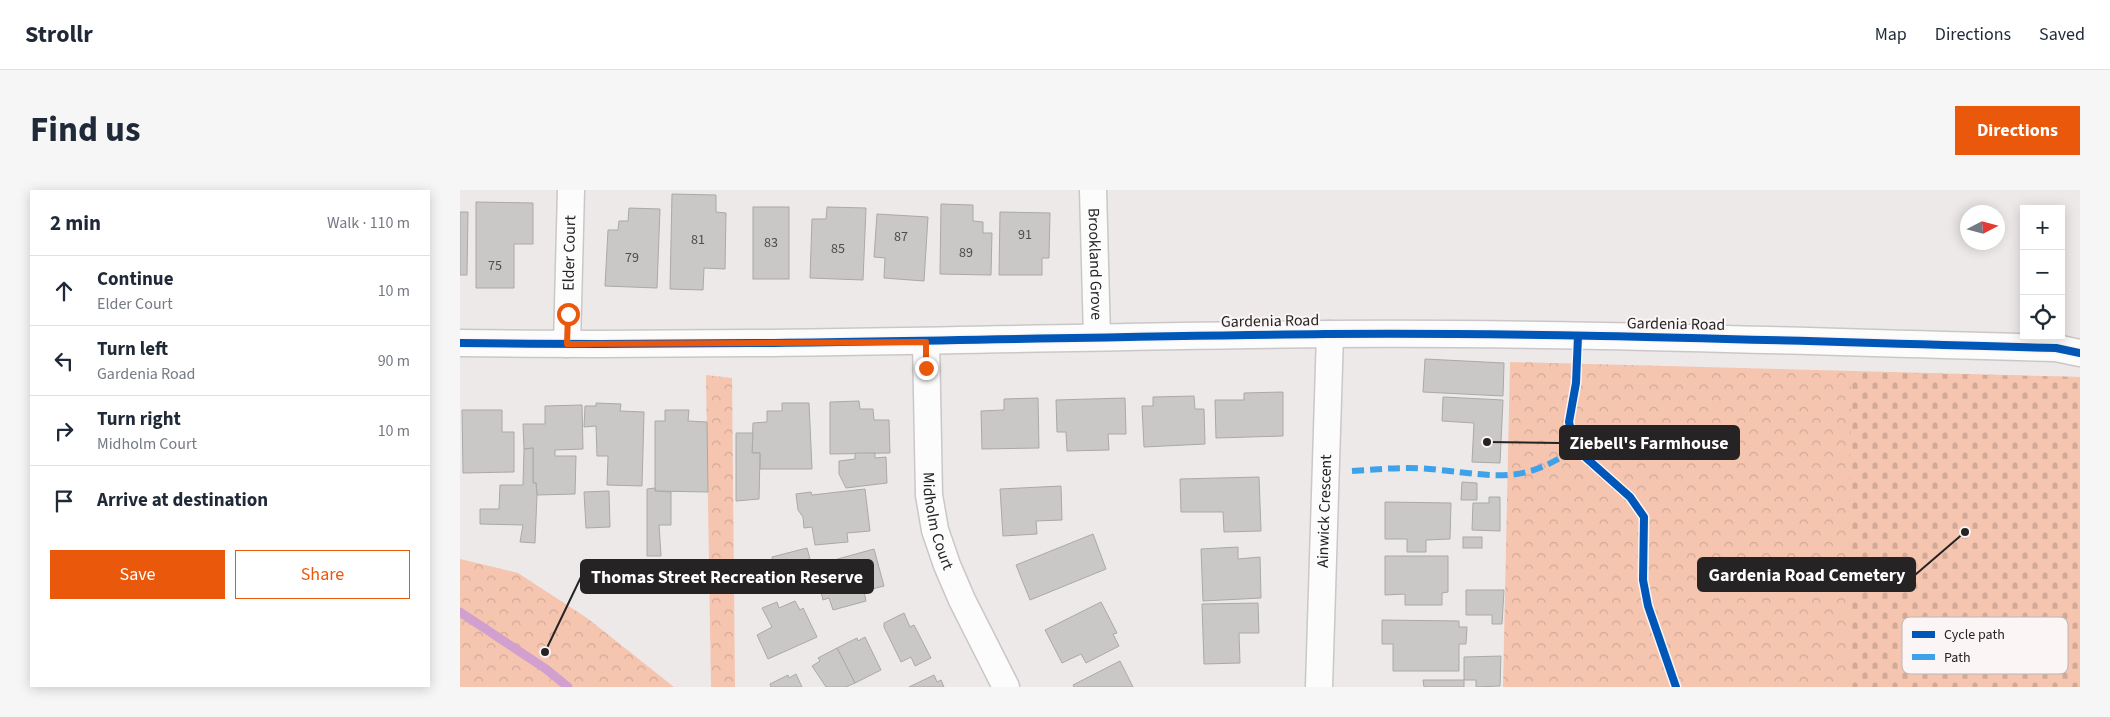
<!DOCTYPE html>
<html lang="en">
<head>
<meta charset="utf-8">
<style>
  :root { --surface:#fff; --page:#f6f6f7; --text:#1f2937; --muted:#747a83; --line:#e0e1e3; --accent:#ea580c }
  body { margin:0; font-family:"Source Sans 3",sans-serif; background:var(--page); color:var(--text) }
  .controls { position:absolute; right:15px; top:15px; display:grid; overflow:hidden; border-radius:0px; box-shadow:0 2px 12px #0003 }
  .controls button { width:45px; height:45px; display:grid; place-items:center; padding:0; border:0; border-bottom:1px solid var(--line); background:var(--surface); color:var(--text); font:25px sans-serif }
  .compass { position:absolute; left:1500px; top:15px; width:45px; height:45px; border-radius:50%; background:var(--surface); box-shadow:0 2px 12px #0003; rotate:84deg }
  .stop { position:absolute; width:15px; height:15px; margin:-11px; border:4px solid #ea580c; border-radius:50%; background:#fff }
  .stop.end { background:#ea580c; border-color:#fff; box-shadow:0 1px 5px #0008 }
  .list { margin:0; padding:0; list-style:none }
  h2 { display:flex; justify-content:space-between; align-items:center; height:65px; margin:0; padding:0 20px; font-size:21px }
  h2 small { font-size:16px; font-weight:400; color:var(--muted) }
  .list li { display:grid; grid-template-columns:32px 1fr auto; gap:15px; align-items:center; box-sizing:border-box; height:70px; padding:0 20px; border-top:1px solid var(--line) }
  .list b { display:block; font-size:19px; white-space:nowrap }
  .list p { margin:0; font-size:16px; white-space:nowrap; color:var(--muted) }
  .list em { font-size:16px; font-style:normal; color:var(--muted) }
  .actions { display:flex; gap:10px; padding:15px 20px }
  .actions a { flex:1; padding:11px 0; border:1px solid var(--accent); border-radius:0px; text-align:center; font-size:18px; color:var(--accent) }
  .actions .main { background:var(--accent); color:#fff }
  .icon { flex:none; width:28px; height:28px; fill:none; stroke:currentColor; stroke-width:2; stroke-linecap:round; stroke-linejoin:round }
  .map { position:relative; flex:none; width:1620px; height:497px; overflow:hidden; border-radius:0px }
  header { display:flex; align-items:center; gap:30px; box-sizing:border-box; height:70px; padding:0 25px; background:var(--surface); border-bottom:1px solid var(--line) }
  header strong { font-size:24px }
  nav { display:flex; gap:28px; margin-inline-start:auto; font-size:18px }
  .intro { display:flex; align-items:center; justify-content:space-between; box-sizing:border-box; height:120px; padding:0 30px }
  h1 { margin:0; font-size:35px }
  .button { padding:12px 22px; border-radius:0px; background:var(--accent); color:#fff; font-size:18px; font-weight:700 }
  main { display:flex; gap:30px; padding:0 30px }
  aside { flex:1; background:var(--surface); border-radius:0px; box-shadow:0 2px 12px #0003 }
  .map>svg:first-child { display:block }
</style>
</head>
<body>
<header>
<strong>Strollr</strong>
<nav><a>Map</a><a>Directions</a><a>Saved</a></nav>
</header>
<div class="intro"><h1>Find us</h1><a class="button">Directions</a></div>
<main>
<aside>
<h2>2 min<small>Walk · 110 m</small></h2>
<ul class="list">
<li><svg class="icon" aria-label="ahead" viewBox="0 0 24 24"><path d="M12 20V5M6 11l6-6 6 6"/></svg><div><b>Continue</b><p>Elder Court</p></div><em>10 m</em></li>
<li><svg class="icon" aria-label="left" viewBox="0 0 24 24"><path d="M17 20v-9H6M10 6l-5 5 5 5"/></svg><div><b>Turn left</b><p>Gardenia Road</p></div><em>90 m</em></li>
<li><svg class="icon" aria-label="right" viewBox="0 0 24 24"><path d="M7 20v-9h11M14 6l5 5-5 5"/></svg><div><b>Turn right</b><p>Midholm Court</p></div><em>10 m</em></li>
<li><svg class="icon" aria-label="arrive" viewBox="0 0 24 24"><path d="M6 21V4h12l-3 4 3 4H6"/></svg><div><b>Arrive at destination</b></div></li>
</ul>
<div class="actions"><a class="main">Save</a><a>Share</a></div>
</aside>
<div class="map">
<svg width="1620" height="497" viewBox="0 0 1620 497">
  <defs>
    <pattern id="forest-crowns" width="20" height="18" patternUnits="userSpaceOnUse" patternTransform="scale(1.25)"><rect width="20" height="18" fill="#f5c5b0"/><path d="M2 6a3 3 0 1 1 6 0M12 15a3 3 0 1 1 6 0" fill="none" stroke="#d2a997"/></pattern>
    <pattern id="cemetery-stones" width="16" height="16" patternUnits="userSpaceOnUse" patternTransform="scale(1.25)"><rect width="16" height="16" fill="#f5c5b0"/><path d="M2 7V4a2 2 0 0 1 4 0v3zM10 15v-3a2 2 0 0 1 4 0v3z" fill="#d2a997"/></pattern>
  </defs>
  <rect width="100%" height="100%" fill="#ede9e9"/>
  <g fill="url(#forest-crowns)">
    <polygon points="1050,172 1620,187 1620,497 1043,497"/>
    <polygon points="246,185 272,188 275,497 251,497"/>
    <polygon points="0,369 58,383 127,428 214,497 0,497"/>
  </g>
  <polygon fill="url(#cemetery-stones)" points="1391,182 1620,187 1620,497 1388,497"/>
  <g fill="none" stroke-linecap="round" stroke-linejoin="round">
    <polyline stroke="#d2a0cf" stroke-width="9" points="0,422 86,479 108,497"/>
  </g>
  <g fill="#cac7c7" stroke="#aaa8a8">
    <polygon points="212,4 256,5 256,22 266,23 265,79 244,78 243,100 210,99"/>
    <polygon points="16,12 73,13 73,54 54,54 54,98 16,98"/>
    <polygon points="481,14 513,15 513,31 523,32 523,43 532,43 531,85 480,84"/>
    <rect x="293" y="17" width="36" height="72"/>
    <polygon points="367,17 406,18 403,90 350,88 352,29 366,29"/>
    <polygon points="169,18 200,19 197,98 145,96 148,40 158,40 159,31 168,31"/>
    <polygon points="0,22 8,22 7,85 0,85"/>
    <polygon points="540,22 590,23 589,68 582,68 582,85 539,85"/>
    <polygon points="417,24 468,27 464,91 424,88 425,68 414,67"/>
    <polygon points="965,169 1044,173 1043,206 963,202"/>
    <polygon points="823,202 823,246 756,248 755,210 784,210 784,203"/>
    <polygon points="734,206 735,219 744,219 745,254 684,257 682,216 693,216 693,207"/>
    <polygon points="983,207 1043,210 1040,273 1012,272 1014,233 982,231"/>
    <polygon points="578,208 579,258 522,259 521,221 544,220 544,209"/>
    <polygon points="665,208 666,244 648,244 649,260 607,261 606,242 597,242 596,210"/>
    <polygon points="399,211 400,219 413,219 414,230 429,230 430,263 370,264 370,212"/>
    <polygon points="136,213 161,214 160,221 184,222 182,296 147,295 148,266 137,266 136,236 124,237 125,216 136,216"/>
    <polygon points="322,213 349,213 352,279 300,279 300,263 292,263 293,233 307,232 307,221 322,221"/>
    <polygon points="122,215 123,259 95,260 95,266 116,266 115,304 77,305 76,293 73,293 73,258 64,259 63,234 85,234 85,216"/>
    <polygon points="2,220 42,220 42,242 54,242 54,282 3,283"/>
    <polygon points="205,220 229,220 228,231 247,232 248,302 195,301 195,231 205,231"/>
    <polygon points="276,243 293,243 292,263 300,263 299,309 276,311"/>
    <polygon points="73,258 73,293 76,293 77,305 75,353 60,352 63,335 20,334 20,319 39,319 40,295 63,295 64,259"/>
    <polygon points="395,263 415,263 415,268 426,267 427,293 386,298 379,284 379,271 395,269"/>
    <polygon points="799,287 801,341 764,342 763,322 721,322 720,289"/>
    <polygon points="1002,292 1017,293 1017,310 1001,310"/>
    <polygon points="601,296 602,330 576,331 577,344 543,346 540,299"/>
    <polygon points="195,298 195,301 211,302 211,335 199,335 201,366 187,366 187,299"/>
    <polygon points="405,299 410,341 387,343 388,352 355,355 352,337 344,338 343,327 338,320 336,304 351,302 352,305"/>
    <polygon points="149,301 150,337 126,338 124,302"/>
    <polygon points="1029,307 1040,307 1040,341 1012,340 1013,313 1029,313"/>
    <polygon points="925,312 991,313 990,349 966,350 966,362 947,362 947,349 925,349"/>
    <polygon points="633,344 646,379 570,410 556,375"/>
    <rect x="1003" y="347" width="19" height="11"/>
    <polygon points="778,357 778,369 800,367 801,408 743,411 741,359"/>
    <polygon points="347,358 350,369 327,375 328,377 314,381 312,367"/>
    <polygon points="414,359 424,396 404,401 406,411 373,420 369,408 363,410 360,398 352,399 345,378"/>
    <polygon points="925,366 988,366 988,402 982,403 982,415 945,415 945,404 925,405"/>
    <polygon points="1006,400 1044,400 1042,434 1032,434 1032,425 1006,425"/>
    <polygon points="335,411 340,420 343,418 357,447 308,469 297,445 312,437 302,418 317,412 319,418"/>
    <polygon points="641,412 657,443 653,444 659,456 626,473 621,464 602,473 585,440"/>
    <polygon points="798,413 799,443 779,443 780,473 744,474 742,414"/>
    <polygon points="444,423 450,437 454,435 471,468 455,476 451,467 441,472 424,437 424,433"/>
    <polygon points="922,430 999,431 999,437 1007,437 1006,454 999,454 999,481 933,481 933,454 922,454"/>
    <polygon points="405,447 421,480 395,493 377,458 397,448 398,451"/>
    <polygon points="377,458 395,493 386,497 366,497 352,476 360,471 358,468"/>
    <polygon points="1041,466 1040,496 1016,497 1016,490 1004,490 1004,467"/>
    <polygon points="660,471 673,497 614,497 613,495"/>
    <polygon points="336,484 342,497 311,497 310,494 328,485 329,488"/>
    <polygon points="474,485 477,492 481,490 484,497 449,497"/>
    <polygon points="963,490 1004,490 1004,497 964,497"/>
  </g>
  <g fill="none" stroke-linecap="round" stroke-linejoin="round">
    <g stroke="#cbc7c8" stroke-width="29">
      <g id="minor">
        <path id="s1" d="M633,0L637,147"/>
        <path id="s2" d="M466,151L469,305L475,340L487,375L502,410L546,497"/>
        <path d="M0,153C289,157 578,147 866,144C1110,142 1353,152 1596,158L1620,163"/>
        <path id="s3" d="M107,154L111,0"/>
        <path id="s4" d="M859,497L870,144"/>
      </g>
    </g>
    <use href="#minor" stroke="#fcfcfc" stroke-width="26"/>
    <path stroke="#3ea2ea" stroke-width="6" stroke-dasharray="12 6" stroke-linecap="butt" d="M892,281C922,279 951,276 980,280C1038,286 1065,294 1115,258"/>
    <g stroke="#fcf5f6" stroke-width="11">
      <g id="cycleway">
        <polyline points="1118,146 1116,193 1109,232 1115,258 1170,307 1184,327 1183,390 1188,416 1216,497"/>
        <path d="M0,153C289,157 578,147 866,144C1110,142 1353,152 1596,158L1620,163"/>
      </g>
    </g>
    <use href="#cycleway" stroke="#0057b8" stroke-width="8"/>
  </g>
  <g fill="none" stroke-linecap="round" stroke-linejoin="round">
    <polyline stroke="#ea580c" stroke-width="6" points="108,124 107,154 466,152 466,178"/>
  </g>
  <g text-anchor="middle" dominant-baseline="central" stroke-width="4" stroke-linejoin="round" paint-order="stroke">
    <g font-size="14" fill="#4e4c4c">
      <text x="565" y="45">91</text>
      <text x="441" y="47">87</text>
      <text x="238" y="50">81</text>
      <text x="311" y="53">83</text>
      <text x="378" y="59">85</text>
      <text x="506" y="63">89</text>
      <text x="172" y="68">79</text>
      <text x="35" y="76">75</text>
    </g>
    <g font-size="16" fill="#252323" stroke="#fcf5f6">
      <text stroke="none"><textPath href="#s3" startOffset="91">Elder Court</textPath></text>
      <text stroke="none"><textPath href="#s1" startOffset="74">Brookland Grove</textPath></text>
      <text transform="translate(810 131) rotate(-1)">Gardenia Road</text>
      <text transform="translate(1216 134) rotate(1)">Gardenia Road</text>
      <text stroke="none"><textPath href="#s4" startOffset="176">Ainwick Crescent</textPath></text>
      <text stroke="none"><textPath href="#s2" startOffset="181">Midholm Court</textPath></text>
    </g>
  </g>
  <rect x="1442" y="427" width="166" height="57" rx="8" fill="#fcf5f6" stroke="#bcb6b7" stroke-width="1"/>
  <rect x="1452" y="441" width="23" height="7" fill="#0057b8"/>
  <rect x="1452" y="464" width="23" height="6" fill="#3ea2ea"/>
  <g font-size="14" fill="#252323">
    <text x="1484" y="449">Cycle path</text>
    <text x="1484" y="472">Path</text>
  </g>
  <path fill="none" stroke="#252323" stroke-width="2" d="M1027 252L1100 253M1505 342L1455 385M85 462L121 387"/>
  <g fill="#252323" stroke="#fcf5f6" stroke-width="2">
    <circle cx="1027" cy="252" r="5"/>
    <circle cx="1505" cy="342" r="5"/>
    <circle cx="85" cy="462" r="5"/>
  </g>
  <g fill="#252323" stroke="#252323" stroke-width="2">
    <rect x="1100" y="236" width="179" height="33" rx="5"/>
    <rect x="1238" y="368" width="217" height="33" rx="5"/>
    <rect x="121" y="370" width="292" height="33" rx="5"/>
  </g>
  <g font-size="18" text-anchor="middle" font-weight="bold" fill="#fff">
    <text x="1189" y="259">Ziebell's Farmhouse</text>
    <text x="1347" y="391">Gardenia Road Cemetery</text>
    <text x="267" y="393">Thomas Street Recreation Reserve</text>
  </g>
</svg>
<div class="controls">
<button>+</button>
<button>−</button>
<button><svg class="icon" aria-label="locate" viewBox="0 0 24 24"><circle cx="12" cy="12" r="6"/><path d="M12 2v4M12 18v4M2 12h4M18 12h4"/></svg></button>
</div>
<svg class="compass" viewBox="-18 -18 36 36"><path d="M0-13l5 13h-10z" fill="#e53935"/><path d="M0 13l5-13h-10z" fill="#747a83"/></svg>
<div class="stop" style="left:108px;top:124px"></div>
<div class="stop end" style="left:466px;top:178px"></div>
</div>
</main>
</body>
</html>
